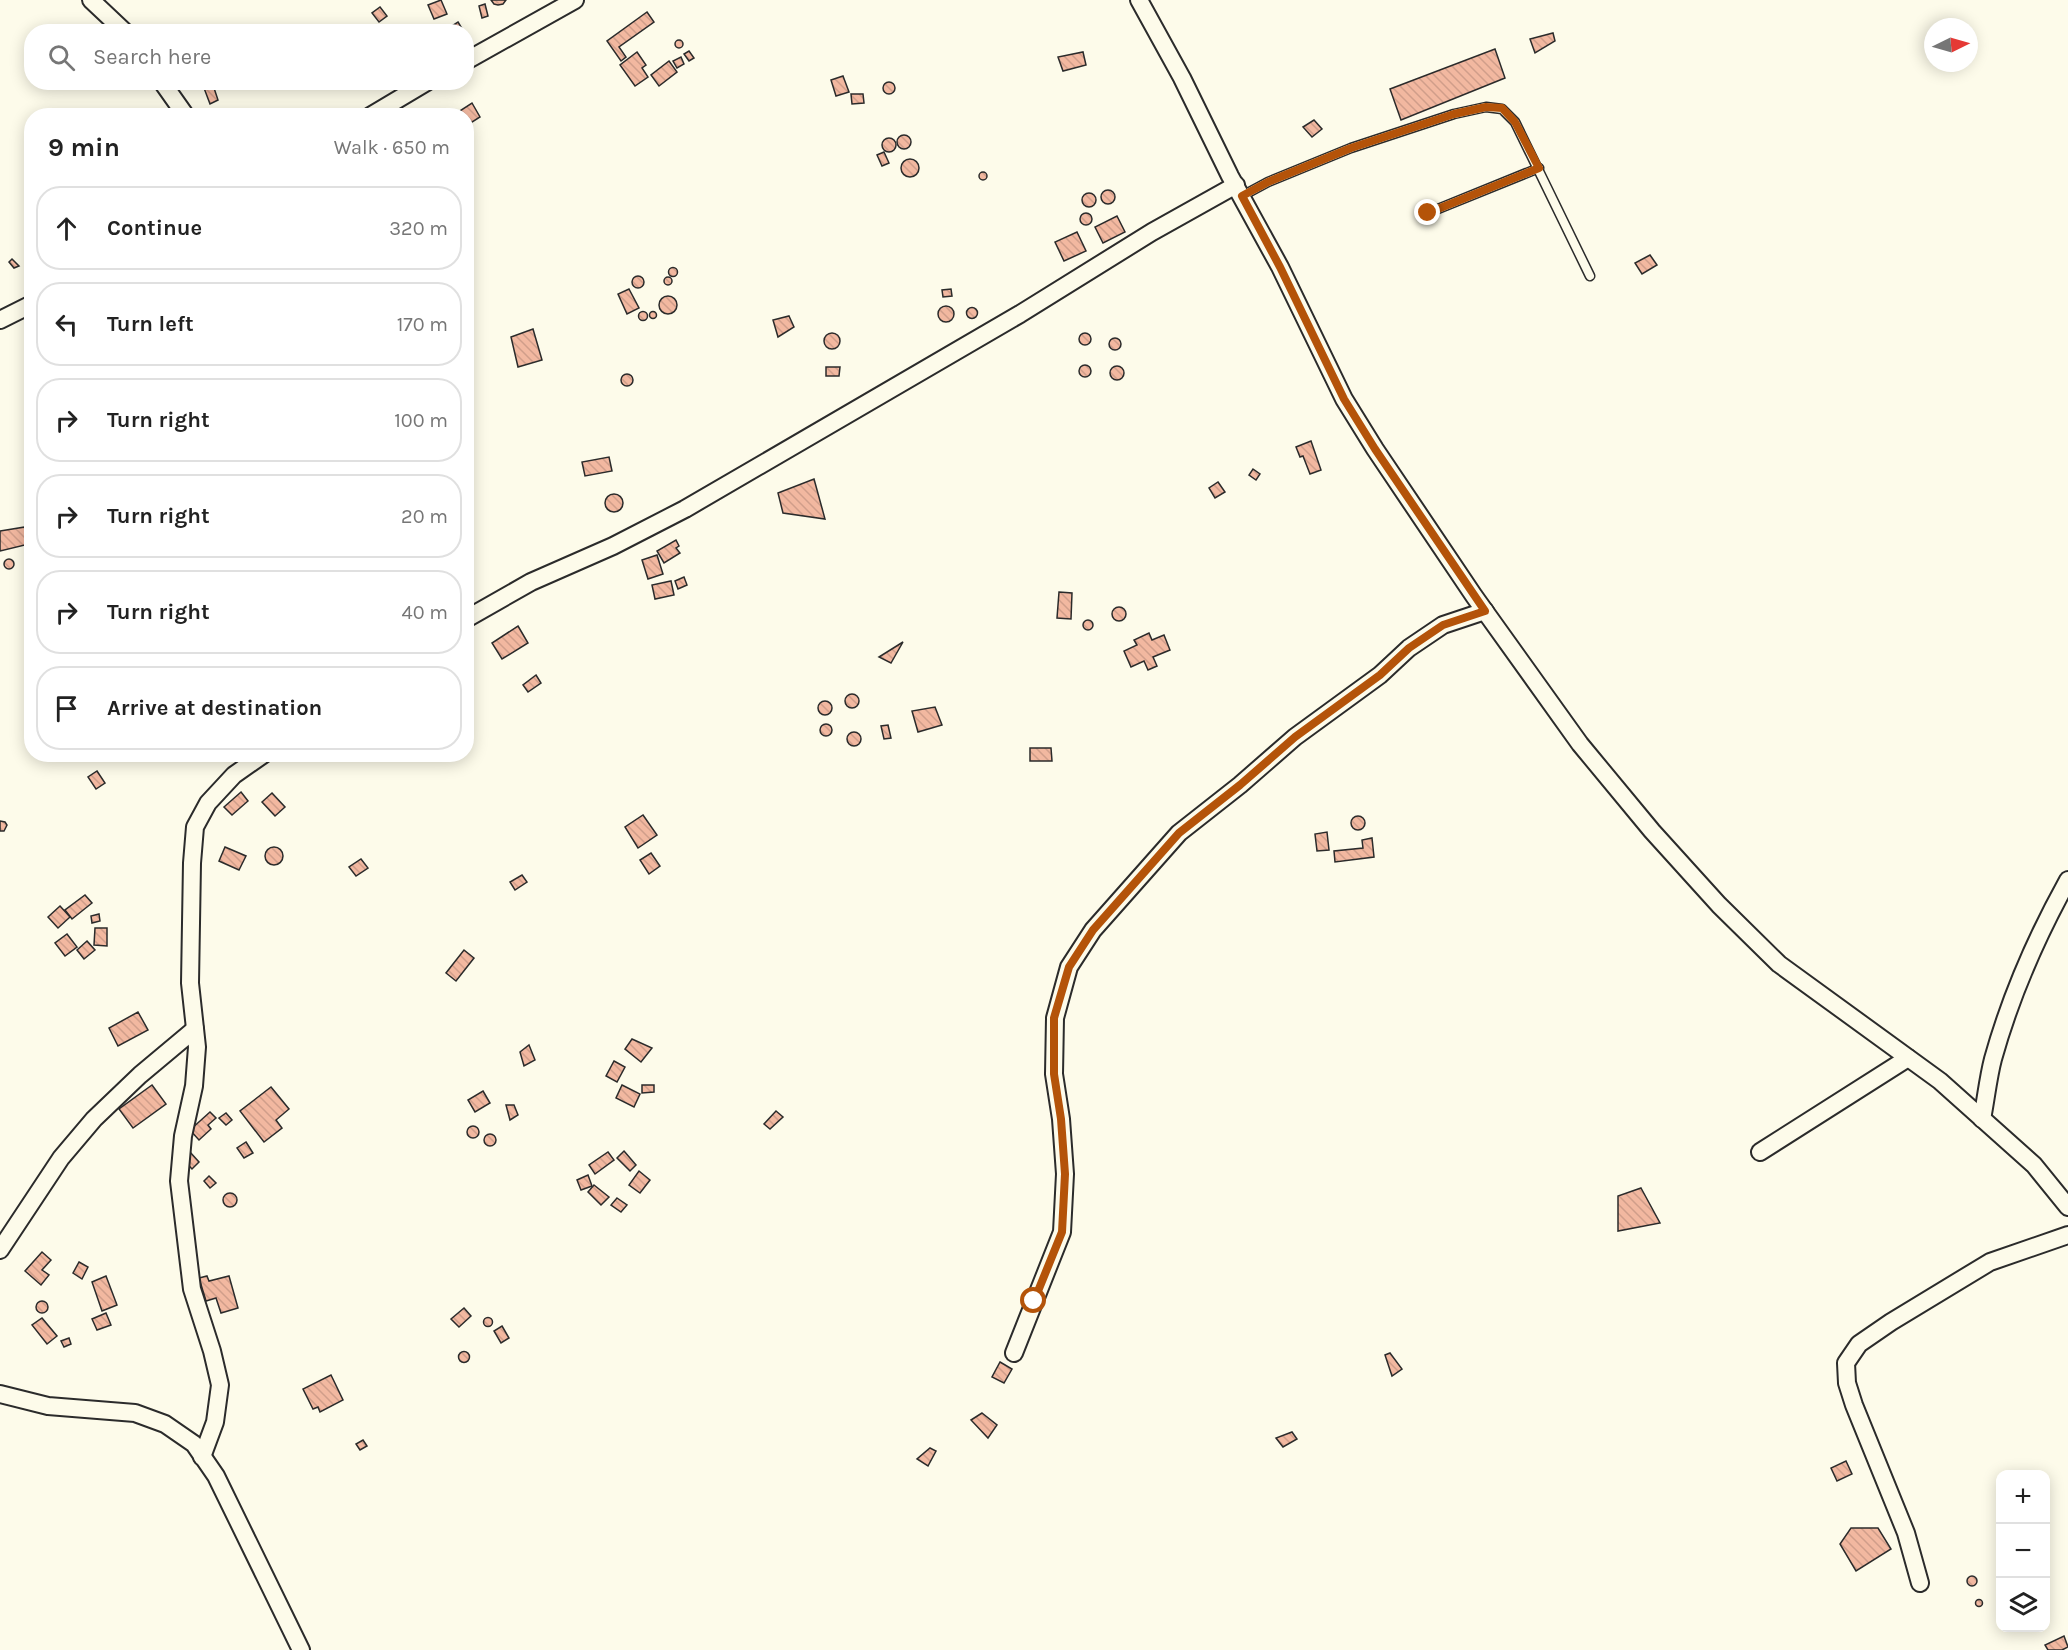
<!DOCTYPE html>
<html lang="en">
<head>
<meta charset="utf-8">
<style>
  :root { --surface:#fff; --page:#f2f2f2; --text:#222; --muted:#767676; --line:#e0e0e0 }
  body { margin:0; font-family:Karla,sans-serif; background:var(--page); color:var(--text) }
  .controls { position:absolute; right:18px; bottom:18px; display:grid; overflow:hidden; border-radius:12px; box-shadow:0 3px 15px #0003 }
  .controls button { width:54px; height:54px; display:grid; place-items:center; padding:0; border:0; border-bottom:2px solid var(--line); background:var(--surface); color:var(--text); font:30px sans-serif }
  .compass { position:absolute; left:1924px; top:18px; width:54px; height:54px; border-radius:50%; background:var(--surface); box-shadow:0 3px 15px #0003; rotate:85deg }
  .stop { position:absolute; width:18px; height:18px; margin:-14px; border:4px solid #b45309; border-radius:50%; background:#fff }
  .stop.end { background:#b45309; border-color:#fff; box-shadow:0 2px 6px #0008 }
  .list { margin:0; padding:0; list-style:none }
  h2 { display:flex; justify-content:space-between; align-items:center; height:78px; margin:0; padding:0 24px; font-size:26px }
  h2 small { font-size:20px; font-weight:400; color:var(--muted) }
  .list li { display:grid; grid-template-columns:39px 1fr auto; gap:18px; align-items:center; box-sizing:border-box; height:84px; margin:0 12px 12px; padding:0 12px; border:2px solid var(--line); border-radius:24px }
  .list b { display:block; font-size:22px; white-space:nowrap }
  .list em { font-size:20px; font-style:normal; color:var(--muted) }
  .icon { flex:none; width:33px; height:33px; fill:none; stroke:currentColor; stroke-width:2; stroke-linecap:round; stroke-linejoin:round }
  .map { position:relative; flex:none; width:2068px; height:1650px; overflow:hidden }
  .search { position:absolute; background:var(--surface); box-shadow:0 3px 15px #0003; left:24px; top:24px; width:450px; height:66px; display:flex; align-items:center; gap:15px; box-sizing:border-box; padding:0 21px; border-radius:24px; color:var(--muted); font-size:22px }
  .panel { position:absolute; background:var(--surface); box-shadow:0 3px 15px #0003; left:24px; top:108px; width:450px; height:654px; border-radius:24px }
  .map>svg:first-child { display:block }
</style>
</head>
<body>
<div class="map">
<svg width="2068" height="1650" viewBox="0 0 2068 1650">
  <defs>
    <pattern id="building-back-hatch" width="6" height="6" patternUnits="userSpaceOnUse" patternTransform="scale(1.5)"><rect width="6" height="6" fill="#f2b8a0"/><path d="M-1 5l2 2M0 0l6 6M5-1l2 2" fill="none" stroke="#d09e8a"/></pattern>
  </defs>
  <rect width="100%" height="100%" fill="#fdfbea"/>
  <g fill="url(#building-back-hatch)" stroke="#2b2b2b" stroke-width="1.5">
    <polygon points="441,0 447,14 434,19 428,5"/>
    <polygon points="491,0 506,0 503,4 498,5 494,4"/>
    <polygon points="485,4 488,16 482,18 479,6"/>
    <polygon points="380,7 387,16 379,22 372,13"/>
    <polygon points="647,12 654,22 619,47 626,57 621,61 607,41"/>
    <polygon points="458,22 464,32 448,32 447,29"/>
    <polygon points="1553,33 1555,41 1535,53 1530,39"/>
    <circle cx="679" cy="44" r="4"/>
    <polygon points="1495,49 1505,78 1401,120 1390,89"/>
    <polygon points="689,51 694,58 689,61 684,54"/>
    <polygon points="637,52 646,65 642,68 648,77 635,86 620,65"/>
    <polygon points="1083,52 1086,65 1063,71 1058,57"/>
    <polygon points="681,57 684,64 677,68 673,61"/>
    <polygon points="669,61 677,72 659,86 651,75"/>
    <polygon points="843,76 849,92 836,96 831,80"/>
    <circle cx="889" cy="88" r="6"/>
    <polygon points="213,85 218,100 210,104 204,88"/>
    <polygon points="851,94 863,94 864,103 852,104"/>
    <polygon points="472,103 480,117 466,126 466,116 452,116"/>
    <polygon points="217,110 219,116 211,116 210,112"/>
    <polygon points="1314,120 1322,129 1312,137 1303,127"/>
    <circle cx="904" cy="142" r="7"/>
    <circle cx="889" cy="145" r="7"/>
    <polygon points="884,152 889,163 882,166 877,155"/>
    <circle cx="910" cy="168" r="9"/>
    <circle cx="983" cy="176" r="4"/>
    <circle cx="1108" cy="197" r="7"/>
    <circle cx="1089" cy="200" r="7"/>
    <circle cx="1086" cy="219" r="6"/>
    <polygon points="1117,216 1125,232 1103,243 1095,227"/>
    <polygon points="1077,232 1086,251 1064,261 1055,242"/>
    <polygon points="1650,255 1657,265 1642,274 1635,263"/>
    <polygon points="12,259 19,266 14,268 9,262"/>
    <circle cx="673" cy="272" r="4.5"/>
    <circle cx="638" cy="282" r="6"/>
    <circle cx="668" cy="281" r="4"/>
    <polygon points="629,289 639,308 627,314 618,294"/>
    <polygon points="951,289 952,296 943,297 942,290"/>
    <circle cx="668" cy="305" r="9"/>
    <circle cx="946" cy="314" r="8"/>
    <circle cx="972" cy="313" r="5.5"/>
    <circle cx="653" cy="315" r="3.5"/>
    <circle cx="643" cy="316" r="4.5"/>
    <polygon points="789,316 794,327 778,337 773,320"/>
    <polygon points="533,329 542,360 518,367 511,337"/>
    <circle cx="1085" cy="339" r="6"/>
    <circle cx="832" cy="341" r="8"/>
    <circle cx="1115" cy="344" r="6"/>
    <circle cx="1085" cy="371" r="6"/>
    <circle cx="1117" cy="373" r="7"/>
    <polygon points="826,367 840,367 839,376 826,376"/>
    <circle cx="627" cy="380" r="6"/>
    <polygon points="1311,441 1321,470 1310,474 1303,456 1300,457 1296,447"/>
    <polygon points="609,457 612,471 585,476 582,462"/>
    <polygon points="1253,469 1260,474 1256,480 1249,475"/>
    <polygon points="814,479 825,519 783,513 778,493"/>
    <polygon points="1218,482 1225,492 1215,498 1209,488"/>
    <circle cx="614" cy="503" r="9"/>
    <polygon points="25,527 25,545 0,551 0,531"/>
    <polygon points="676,540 679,546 676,548 680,553 664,563 657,551"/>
    <polygon points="657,555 663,574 648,579 642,560"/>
    <circle cx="9" cy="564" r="5"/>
    <polygon points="684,577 687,585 678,589 675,581"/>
    <polygon points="671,581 674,595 655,599 652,585"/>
    <polygon points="1059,592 1072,593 1071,619 1057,618"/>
    <circle cx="1119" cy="614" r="7"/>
    <circle cx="1088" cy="625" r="5"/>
    <polygon points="518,626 528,643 502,659 492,643"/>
    <polygon points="1149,633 1152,640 1164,635 1170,650 1153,657 1157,666 1148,670 1144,661 1131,667 1124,651 1137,645 1134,640"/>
    <polygon points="903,642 891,663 879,657"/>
    <polygon points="536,675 541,683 528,692 523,685"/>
    <circle cx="852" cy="701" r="7"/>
    <circle cx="825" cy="708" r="7"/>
    <polygon points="935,707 942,725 918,732 912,711"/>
    <circle cx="826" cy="730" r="6"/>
    <polygon points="888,725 891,738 884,739 881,726"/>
    <circle cx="854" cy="739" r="7"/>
    <polygon points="1030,748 1051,748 1052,761 1030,761"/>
    <polygon points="97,771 105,783 96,789 88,777"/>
    <polygon points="241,792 248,801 232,815 224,807"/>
    <polygon points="272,793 285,807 275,816 262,802"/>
    <polygon points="643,815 657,835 638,848 625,827"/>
    <circle cx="1358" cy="823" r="7"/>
    <polygon points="0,821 5,822 7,825 4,831 0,831"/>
    <polygon points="1327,832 1329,850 1317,851 1315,834"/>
    <polygon points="1372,838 1374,857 1335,862 1334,851 1363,848 1362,840"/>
    <polygon points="225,847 246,856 239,870 219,861"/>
    <circle cx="274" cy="856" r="9"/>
    <polygon points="651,853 660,866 649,874 640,860"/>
    <polygon points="361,859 368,868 356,876 349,867"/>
    <polygon points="522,875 527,882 515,890 510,882"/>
    <polygon points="85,895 92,903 72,919 65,910"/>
    <polygon points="60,906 70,917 58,928 48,917"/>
    <polygon points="99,914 100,921 92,923 91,916"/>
    <polygon points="95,928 107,928 107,946 94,945"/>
    <polygon points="67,934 77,947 65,956 55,943"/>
    <polygon points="87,941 95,950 84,959 77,950"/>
    <polygon points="464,950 474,958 456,981 446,973"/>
    <polygon points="138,1012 148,1030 118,1046 109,1028"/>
    <polygon points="632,1039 652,1048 641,1062 625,1049"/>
    <polygon points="529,1045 535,1060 524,1066 520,1052"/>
    <polygon points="614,1061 625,1067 617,1082 606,1076"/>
    <polygon points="152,1085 166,1104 133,1128 119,1109"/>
    <polygon points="622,1085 640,1094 634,1107 616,1098"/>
    <polygon points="642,1085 654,1085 654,1092 642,1093"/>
    <polygon points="271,1087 289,1109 276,1120 282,1128 264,1142 240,1111"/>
    <polygon points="483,1091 490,1103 475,1112 468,1100"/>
    <polygon points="506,1105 514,1105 518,1115 510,1120"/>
    <polygon points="776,1111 783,1117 770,1129 764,1124"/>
    <polygon points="210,1112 216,1118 208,1125 211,1129 199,1140 190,1130"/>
    <polygon points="226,1113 232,1120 226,1125 219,1118"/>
    <circle cx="473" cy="1132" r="6"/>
    <circle cx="490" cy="1140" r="6"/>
    <polygon points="246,1142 253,1153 244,1158 237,1148"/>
    <polygon points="624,1151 636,1165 630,1171 617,1158"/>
    <polygon points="190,1152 199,1162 192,1169 182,1158"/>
    <polygon points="608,1152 614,1160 595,1174 589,1165"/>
    <polygon points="639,1171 650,1180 640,1193 629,1185"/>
    <polygon points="588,1175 592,1186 581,1190 577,1180"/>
    <polygon points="209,1176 216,1183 210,1188 204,1181"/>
    <polygon points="594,1185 609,1197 601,1205 588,1192"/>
    <polygon points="1641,1188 1660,1223 1618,1231 1618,1196"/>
    <circle cx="230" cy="1200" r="7"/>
    <polygon points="617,1198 627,1205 621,1212 611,1205"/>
    <polygon points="42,1252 51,1260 42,1270 49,1275 41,1285 25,1271"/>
    <polygon points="79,1262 88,1267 82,1279 73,1273"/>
    <polygon points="106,1276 117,1305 102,1311 92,1282"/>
    <polygon points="207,1276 209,1281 229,1276 238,1308 221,1313 216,1298 206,1301 199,1278"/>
    <circle cx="42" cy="1307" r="6"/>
    <polygon points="464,1308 471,1316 459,1327 451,1319"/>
    <polygon points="106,1313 111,1325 97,1330 92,1319"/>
    <circle cx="488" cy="1322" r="4.5"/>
    <polygon points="42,1318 57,1336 47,1344 32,1325"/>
    <polygon points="502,1326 509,1338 501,1343 494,1331"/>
    <polygon points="69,1338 71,1344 64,1347 61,1341"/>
    <circle cx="464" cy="1357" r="5.5"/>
    <polygon points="1390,1353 1402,1369 1392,1376 1385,1355"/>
    <polygon points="1000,1362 1012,1369 1004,1383 992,1377"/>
    <polygon points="331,1375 343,1400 320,1412 318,1407 313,1409 303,1389"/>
    <polygon points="982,1413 997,1425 988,1438 971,1420"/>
    <polygon points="1292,1432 1297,1439 1283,1447 1276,1438"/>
    <polygon points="363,1440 367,1446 360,1450 356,1444"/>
    <polygon points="930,1448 936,1451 928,1466 917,1459"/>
    <polygon points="1846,1461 1852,1474 1837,1481 1831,1468"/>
    <polygon points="1851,1528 1878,1528 1891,1549 1856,1571 1840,1544"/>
    <circle cx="1972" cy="1581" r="5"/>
    <circle cx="1979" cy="1603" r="3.5"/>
    <polygon points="2064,1636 2068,1647 2062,1650 2048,1650 2045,1645"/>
  </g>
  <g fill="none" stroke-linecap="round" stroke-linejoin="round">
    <g stroke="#2b2b2b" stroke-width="11">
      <g id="service">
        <polyline points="1242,196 1268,182 1351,148 1454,114 1486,107 1502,109 1515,122 1590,276"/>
        <polyline points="1428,213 1539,168"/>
      </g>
    </g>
    <g stroke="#2b2b2b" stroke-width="20">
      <g id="minor">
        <polyline points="91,0 125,32"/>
        <polyline points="1139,0 1182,78 1230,176 1280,267 1344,399 1375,449 1474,596 1580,744 1652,831 1719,905 1779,964 1940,1081 2034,1165 2068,1207"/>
        <polyline points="466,61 575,0"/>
        <polyline points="162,82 186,116"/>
        <polyline points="370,116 427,82"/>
        <polyline points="0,320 32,304"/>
        <polyline points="466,619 531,582 613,546 685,509 1020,314 1152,232 1236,185"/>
        <path d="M1982,1119C1986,1099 1988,1078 1993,1059C2010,998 2037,936 2068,880"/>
        <polyline points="1760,1152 1908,1058"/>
        <polyline points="0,1250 61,1158 94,1119 140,1075 195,1029"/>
        <polyline points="1014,1353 1062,1232 1065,1174 1061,1119 1054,1074 1055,1018 1069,967 1093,930 1179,833 1240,785 1295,737 1380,675 1409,648 1443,625 1485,611"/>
        <polyline points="0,1394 48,1406 135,1413 165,1424 194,1444 216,1476 301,1650"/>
        <polyline points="202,1457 215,1422 220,1385 212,1351 192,1289 179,1181 183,1136 194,1086 197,1047 190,983 192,863 195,827 208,803 234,775 264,754"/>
        <polyline points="1920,1583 1906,1533 1854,1405 1847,1383 1846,1363 1859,1344 1891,1322 1990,1262 2068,1235"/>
      </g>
    </g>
    <use href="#service" stroke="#fdfbea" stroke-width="8"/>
    <use href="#minor" stroke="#fdfbea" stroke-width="16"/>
  </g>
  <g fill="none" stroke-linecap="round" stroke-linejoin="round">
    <polyline stroke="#b45309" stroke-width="8" points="1034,1301 1062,1232 1065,1174 1061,1119 1054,1074 1054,1018 1069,967 1093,930 1179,833 1240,785 1295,737 1380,675 1409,648 1443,625 1485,611 1375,449 1344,399 1280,267 1242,196 1268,182 1351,148 1454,114 1486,107 1502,108 1515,122 1539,168 1428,213"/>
  </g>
</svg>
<div class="controls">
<button>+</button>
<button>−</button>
<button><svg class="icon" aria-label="layers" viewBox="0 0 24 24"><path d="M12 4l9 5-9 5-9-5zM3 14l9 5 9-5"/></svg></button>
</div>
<svg class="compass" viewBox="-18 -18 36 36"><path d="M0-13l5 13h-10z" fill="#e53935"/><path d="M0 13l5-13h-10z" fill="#767676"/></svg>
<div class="stop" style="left:1034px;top:1301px"></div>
<div class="stop end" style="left:1428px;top:213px"></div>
<div class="search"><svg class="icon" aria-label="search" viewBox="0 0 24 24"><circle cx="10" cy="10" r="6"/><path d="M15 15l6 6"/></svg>Search here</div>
<section class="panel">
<h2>9 min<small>Walk · 650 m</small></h2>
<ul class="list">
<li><svg class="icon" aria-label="ahead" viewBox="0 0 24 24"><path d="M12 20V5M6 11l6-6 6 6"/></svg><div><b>Continue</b></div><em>320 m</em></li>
<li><svg class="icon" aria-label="left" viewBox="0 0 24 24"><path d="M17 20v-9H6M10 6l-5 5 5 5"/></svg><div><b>Turn left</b></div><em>170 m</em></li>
<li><svg class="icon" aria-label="right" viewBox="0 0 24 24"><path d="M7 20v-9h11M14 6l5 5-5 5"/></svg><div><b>Turn right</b></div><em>100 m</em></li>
<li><svg class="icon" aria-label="right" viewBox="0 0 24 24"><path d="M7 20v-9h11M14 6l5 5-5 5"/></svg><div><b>Turn right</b></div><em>20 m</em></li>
<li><svg class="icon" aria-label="right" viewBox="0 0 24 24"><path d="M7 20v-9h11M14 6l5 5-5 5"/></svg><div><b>Turn right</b></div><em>40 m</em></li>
<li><svg class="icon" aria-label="arrive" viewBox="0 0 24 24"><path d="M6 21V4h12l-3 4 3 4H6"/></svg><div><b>Arrive at destination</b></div></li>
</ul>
</section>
</div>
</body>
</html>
